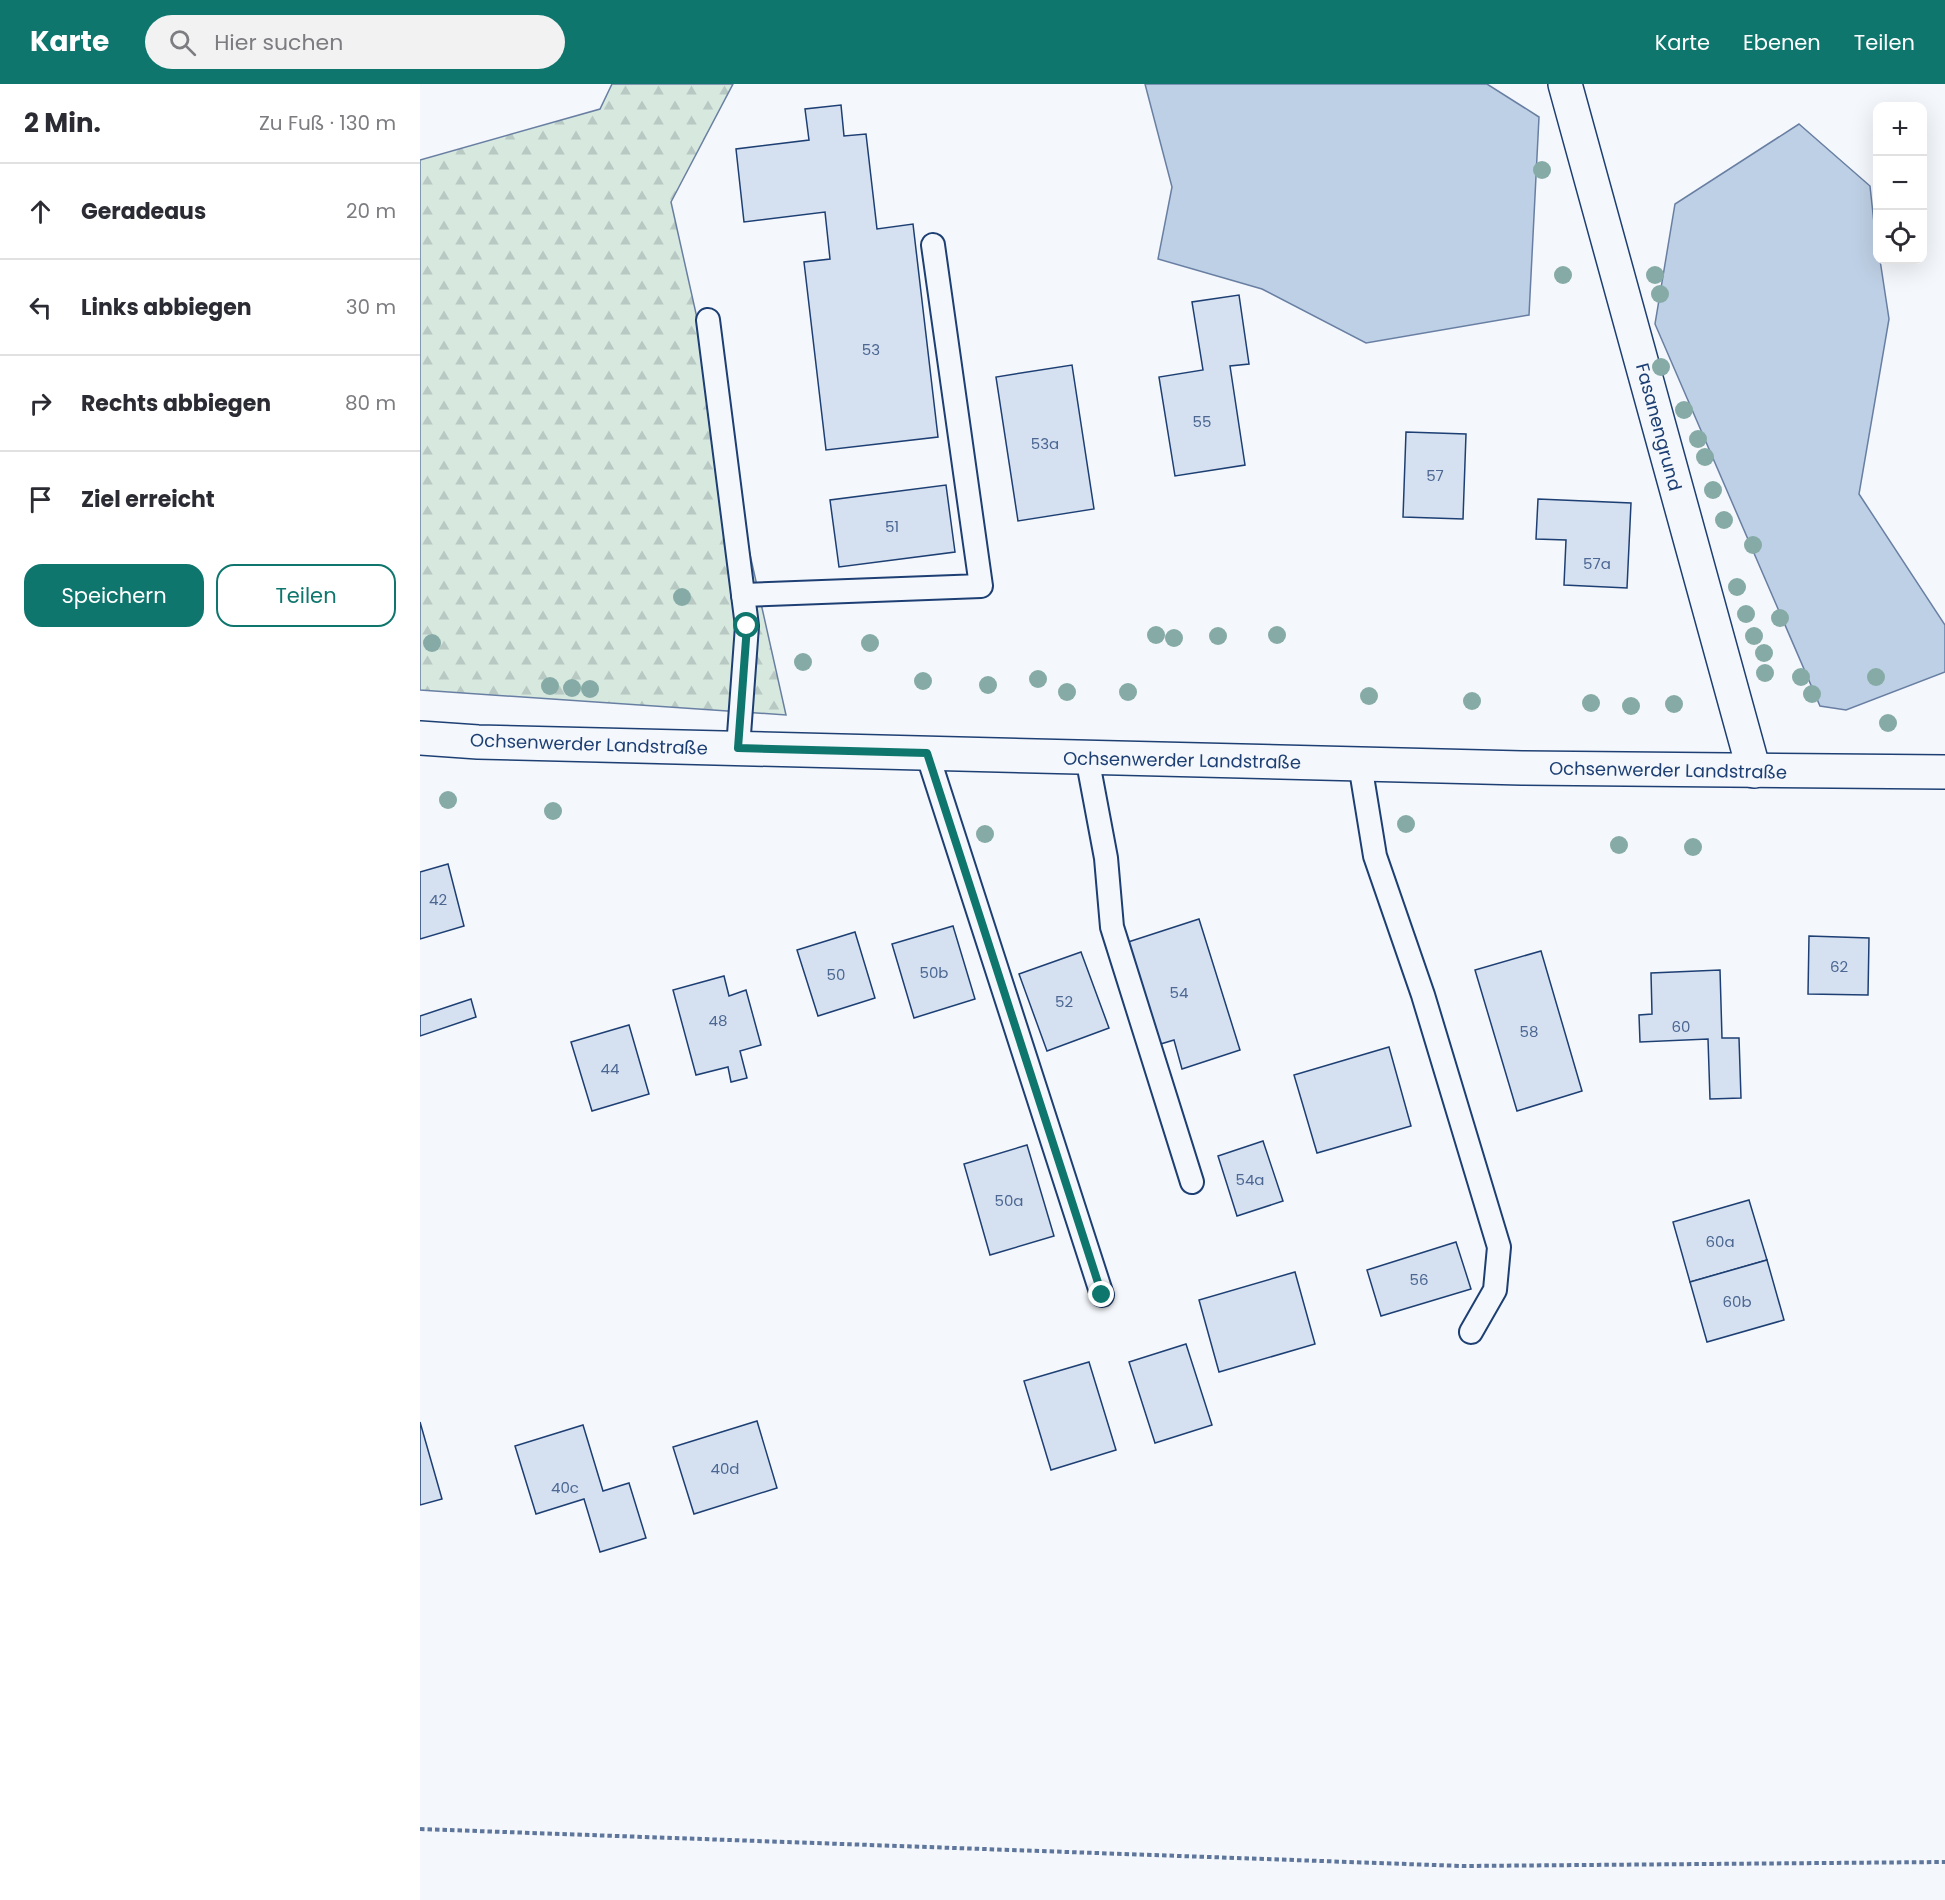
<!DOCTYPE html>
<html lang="de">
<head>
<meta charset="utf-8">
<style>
  :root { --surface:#fff; --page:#f2f2f3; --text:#2b2b33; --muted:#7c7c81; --line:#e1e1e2; --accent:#0f766e }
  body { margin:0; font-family:Poppins,sans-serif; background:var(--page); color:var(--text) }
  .controls { position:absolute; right:18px; top:18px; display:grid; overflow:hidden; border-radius:12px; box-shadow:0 6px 24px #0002 }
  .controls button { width:54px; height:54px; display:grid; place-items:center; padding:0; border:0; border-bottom:2px solid var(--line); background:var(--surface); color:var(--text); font:30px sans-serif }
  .stop { position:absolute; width:18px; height:18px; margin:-14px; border:4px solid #0f766e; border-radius:50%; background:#fff }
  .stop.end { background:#0f766e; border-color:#fff; box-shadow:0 2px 6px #0008 }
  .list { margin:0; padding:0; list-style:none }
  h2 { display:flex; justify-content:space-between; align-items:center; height:78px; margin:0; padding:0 24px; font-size:26px }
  h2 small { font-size:20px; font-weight:400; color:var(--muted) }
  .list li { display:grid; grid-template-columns:39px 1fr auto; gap:18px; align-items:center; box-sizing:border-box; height:96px; padding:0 24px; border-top:2px solid var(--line) }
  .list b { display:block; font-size:22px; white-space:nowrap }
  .list em { font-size:20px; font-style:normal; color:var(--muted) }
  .actions { display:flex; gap:12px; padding:18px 24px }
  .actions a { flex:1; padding:14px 0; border:2px solid var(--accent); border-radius:18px; text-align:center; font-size:21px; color:var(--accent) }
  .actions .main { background:var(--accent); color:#fff }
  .icon { flex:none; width:33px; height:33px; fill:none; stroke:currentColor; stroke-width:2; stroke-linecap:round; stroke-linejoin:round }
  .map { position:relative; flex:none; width:1525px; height:1816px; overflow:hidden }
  header { display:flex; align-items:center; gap:36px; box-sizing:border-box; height:84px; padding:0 30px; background:var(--accent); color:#fff }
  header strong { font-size:28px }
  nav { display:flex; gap:33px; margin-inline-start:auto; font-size:21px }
  .search { width:420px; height:54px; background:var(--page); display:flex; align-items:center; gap:15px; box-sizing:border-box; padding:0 21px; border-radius:33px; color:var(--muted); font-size:22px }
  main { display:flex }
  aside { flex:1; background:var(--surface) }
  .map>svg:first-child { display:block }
</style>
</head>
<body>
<header>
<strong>Karte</strong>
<div class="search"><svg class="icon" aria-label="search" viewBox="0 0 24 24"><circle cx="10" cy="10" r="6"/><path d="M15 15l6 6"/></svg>Hier suchen</div>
<nav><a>Karte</a><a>Ebenen</a><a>Teilen</a></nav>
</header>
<main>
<aside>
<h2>2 Min.<small>Zu Fuß · 130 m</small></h2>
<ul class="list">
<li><svg class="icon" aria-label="ahead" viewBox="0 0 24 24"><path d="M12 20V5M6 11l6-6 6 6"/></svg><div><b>Geradeaus</b></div><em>20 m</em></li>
<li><svg class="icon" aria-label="left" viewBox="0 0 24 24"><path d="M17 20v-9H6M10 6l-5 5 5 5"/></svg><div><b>Links abbiegen</b></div><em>30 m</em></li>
<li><svg class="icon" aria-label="right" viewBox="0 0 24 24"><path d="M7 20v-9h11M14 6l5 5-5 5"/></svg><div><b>Rechts abbiegen</b></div><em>80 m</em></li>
<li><svg class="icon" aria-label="arrive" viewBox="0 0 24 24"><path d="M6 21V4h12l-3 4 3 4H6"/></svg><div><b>Ziel erreicht</b></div></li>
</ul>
<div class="actions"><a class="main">Speichern</a><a>Teilen</a></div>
</aside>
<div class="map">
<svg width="1525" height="1816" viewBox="0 0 1525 1816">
  <defs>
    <pattern id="forest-firs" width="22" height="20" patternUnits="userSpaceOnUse" patternTransform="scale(1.5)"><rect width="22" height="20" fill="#d7e8df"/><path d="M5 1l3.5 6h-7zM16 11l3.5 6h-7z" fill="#b8c8c3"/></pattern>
  </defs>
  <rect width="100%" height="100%" fill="#f4f7fb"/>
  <polygon fill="url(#forest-firs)" stroke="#687fa3" stroke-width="1.5" points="192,0 313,0 251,118 366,631 0,606 0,76 180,25"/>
  <g fill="#bed0e5" stroke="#687fa3" stroke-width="1.5">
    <polygon points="725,0 1067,0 1119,33 1109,231 946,259 842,205 738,175 752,103"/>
    <polygon points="1379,40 1450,102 1458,176 1460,176 1469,235 1439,410 1525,541 1525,588 1426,626 1400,622 1235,240 1255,120"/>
  </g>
  <g fill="#d5e0f0" stroke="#1d3f73" stroke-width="1.5">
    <polygon points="421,21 424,52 446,50 457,145 493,140 518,353 406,366 384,178 410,175 405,128 324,138 316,65 389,56 385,25"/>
    <polygon points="819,211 829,280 810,282 825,381 755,392 739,293 783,286 772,218"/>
    <polygon points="652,281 674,425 598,437 576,293"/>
    <polygon points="986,348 1046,350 1043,435 983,433"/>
    <polygon points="526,401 535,468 419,483 410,416"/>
    <polygon points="1118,415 1211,419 1207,504 1144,501 1146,456 1116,455"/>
    <polygon points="28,780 44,842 0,855 0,788"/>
    <polygon points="779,835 820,966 762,985 754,956 734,962 702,860"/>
    <polygon points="533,842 555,915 494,934 472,860"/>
    <polygon points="435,848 455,914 398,932 377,866"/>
    <polygon points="1389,852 1449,854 1448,911 1388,910"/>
    <polygon points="1121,867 1162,1007 1097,1027 1055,886"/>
    <polygon points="661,868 689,944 627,967 599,890"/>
    <polygon points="1300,886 1302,954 1319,954 1321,1014 1290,1015 1288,955 1220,958 1219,931 1232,930 1231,889"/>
    <polygon points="304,892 309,912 326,906 341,961 320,967 327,994 311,998 308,983 276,991 253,906"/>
    <polygon points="51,915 56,933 0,952 0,932"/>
    <polygon points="209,941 229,1010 172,1027 151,958"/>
    <polygon points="969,963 991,1042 897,1069 874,991"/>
    <polygon points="843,1057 863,1117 817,1132 798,1072"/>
    <polygon points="607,1061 634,1152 570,1171 544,1080"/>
    <polygon points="1329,1116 1347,1176 1270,1198 1253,1138"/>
    <polygon points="1036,1158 1051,1205 961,1232 947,1186"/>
    <polygon points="1347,1176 1364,1236 1287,1258 1270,1198"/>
    <polygon points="875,1188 895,1260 799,1288 779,1216"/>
    <polygon points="766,1260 792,1341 735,1359 709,1278"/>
    <polygon points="669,1278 696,1366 631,1386 604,1297"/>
    <polygon points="337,1337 357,1404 274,1430 253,1363"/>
    <polygon points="0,1338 22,1415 0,1421"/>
    <polygon points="163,1341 183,1407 209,1399 226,1454 180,1468 164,1415 116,1430 95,1362"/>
  </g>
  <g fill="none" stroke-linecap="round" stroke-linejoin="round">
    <g stroke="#1d3f73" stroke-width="26">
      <g id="lane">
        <polyline points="288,236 327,542 318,664"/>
        <polyline points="323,511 561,502 513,161"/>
        <polyline points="507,669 682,1211"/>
        <polyline points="667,673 686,774 692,843 772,1098"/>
        <polyline points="940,680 955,772 1003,911 1079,1163 1075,1206 1051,1248"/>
      </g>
    </g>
    <g stroke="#1d3f73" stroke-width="36">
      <polyline id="street" points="1145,0 1334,687"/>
    </g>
    <g stroke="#1d3f73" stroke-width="36">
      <polyline id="secondary" points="0,654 58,658 1102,684 1525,688"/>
    </g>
    <polyline stroke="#5e769c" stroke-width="4" stroke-dasharray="4.5 3" stroke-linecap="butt" points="0,1745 1042,1782 1525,1778"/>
    <use href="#lane" stroke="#f4f7fb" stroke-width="22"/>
    <use href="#street" stroke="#f4f7fb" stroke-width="33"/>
    <use href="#secondary" stroke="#f4f7fb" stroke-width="33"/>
  </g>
  <g fill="#86aba6">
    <circle cx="1122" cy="86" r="9"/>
    <circle cx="1143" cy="191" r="9"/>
    <circle cx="1235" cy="191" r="9"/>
    <circle cx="1240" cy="210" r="9"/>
    <circle cx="1241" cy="283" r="9"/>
    <circle cx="1264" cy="326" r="9"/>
    <circle cx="1278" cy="355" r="9"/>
    <circle cx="1285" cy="373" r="9"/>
    <circle cx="1293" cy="406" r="9"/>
    <circle cx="1304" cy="436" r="9"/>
    <circle cx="1333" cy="461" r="9"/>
    <circle cx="1317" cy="503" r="9"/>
    <circle cx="262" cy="513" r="9"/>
    <circle cx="1326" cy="530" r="9"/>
    <circle cx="1360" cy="534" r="9"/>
    <circle cx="736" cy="551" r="9"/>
    <circle cx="857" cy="551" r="9"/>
    <circle cx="798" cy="552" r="9"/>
    <circle cx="1334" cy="552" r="9"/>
    <circle cx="754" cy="554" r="9"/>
    <circle cx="12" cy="559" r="9"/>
    <circle cx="450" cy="559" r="9"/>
    <circle cx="1344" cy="569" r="9"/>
    <circle cx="383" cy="578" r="9"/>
    <circle cx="1345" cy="589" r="9"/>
    <circle cx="1381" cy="593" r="9"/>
    <circle cx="1456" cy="593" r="9"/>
    <circle cx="618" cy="595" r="9"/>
    <circle cx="503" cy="597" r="9"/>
    <circle cx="568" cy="601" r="9"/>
    <circle cx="130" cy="602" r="9"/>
    <circle cx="152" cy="604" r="9"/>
    <circle cx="170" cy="605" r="9"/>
    <circle cx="647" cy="608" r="9"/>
    <circle cx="708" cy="608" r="9"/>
    <circle cx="1392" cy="610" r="9"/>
    <circle cx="949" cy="612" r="9"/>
    <circle cx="1052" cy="617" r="9"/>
    <circle cx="1171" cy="619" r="9"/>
    <circle cx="1254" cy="620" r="9"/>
    <circle cx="1211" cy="622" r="9"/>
    <circle cx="1468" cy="639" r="9"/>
    <circle cx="28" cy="716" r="9"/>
    <circle cx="133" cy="727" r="9"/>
    <circle cx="986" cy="740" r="9"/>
    <circle cx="565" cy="750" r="9"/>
    <circle cx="1199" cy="761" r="9"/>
    <circle cx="1273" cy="763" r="9"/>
  </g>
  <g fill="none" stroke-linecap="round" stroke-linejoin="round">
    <polyline stroke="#0f766e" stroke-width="8" points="327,542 318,664 507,669 682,1211"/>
  </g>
  <g text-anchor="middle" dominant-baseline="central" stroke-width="4.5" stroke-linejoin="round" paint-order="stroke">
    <g font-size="15" fill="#4b6792">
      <text x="451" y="265">53</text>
      <text x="782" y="337">55</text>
      <text x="625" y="359">53a</text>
      <text x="1015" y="391">57</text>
      <text x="472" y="442">51</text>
      <text x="1177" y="479">57a</text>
      <text x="18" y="815">42</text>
      <text x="1419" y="882">62</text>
      <text x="514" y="888">50b</text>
      <text x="416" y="890">50</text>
      <text x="759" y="908">54</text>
      <text x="644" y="917">52</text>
      <text x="298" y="936">48</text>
      <text x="1261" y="942">60</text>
      <text x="1109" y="947">58</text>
      <text x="190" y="984">44</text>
      <text x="830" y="1095">54a</text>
      <text x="589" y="1116">50a</text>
      <text x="1300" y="1157">60a</text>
      <text x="999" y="1195">56</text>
      <text x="1317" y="1217">60b</text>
      <text x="305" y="1384">40d</text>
      <text x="145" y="1403">40c</text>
    </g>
    <g font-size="18" fill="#1d3f73" stroke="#f4f7fb">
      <text transform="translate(1239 343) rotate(75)">Fasanengrund</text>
      <text transform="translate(169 660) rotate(2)">Ochsenwerder Landstraße</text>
      <text transform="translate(762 676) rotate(1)">Ochsenwerder Landstraße</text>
      <text transform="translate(1248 686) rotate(1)">Ochsenwerder Landstraße</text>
    </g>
  </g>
</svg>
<div class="controls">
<button>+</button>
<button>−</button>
<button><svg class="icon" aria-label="locate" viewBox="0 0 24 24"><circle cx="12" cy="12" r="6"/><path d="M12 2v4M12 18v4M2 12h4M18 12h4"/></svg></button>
</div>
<div class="stop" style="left:327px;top:542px"></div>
<div class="stop end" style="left:682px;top:1211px"></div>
</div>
</main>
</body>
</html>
